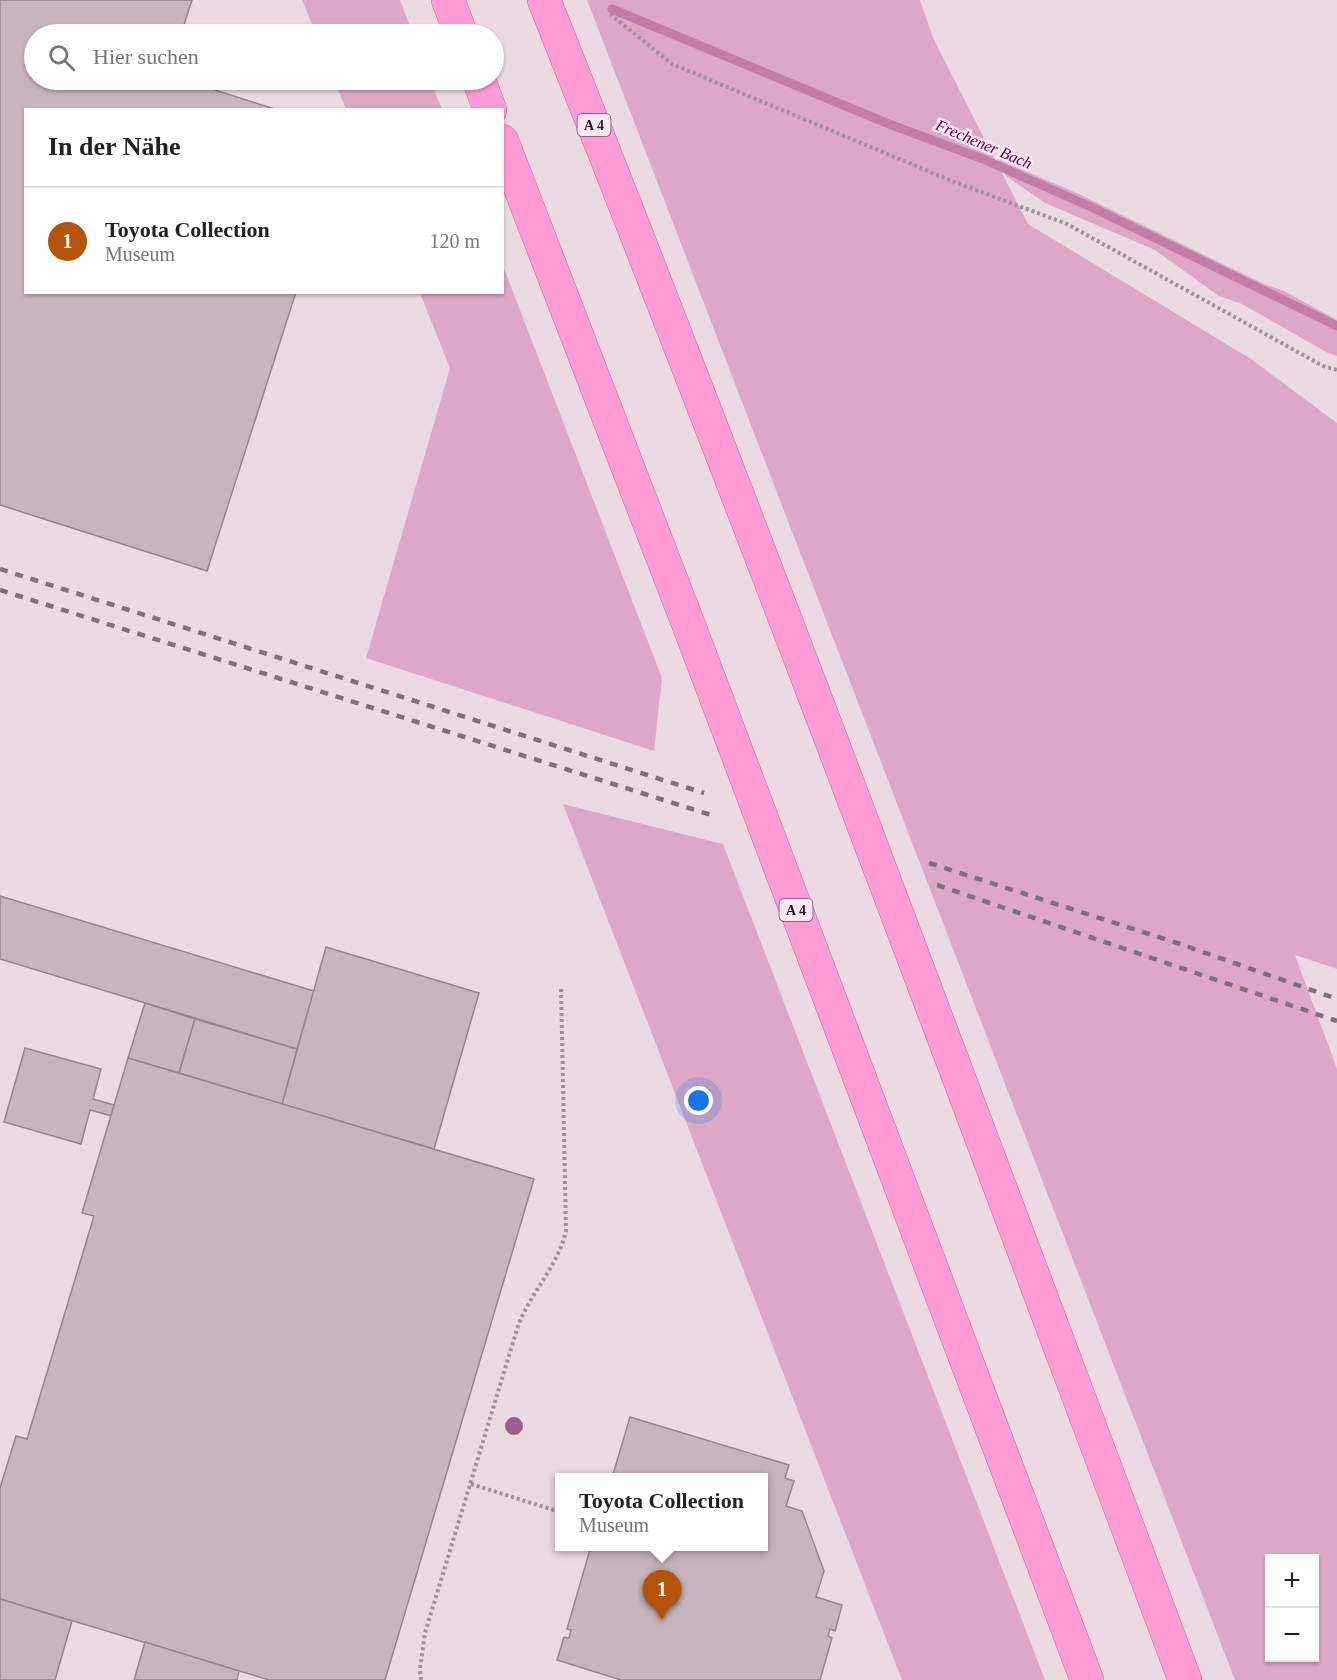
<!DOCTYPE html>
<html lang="de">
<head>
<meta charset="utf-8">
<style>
  :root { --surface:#fff; --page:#f6f6f6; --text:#222; --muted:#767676; --line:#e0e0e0; --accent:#b45309 }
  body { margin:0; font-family:Georgia,serif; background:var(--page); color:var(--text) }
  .controls { position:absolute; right:18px; bottom:18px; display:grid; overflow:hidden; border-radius:0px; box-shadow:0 2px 4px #0004 }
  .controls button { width:54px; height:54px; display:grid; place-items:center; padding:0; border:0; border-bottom:2px solid var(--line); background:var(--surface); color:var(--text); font:30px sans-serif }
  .you { position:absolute; left:699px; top:1101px; width:21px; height:21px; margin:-15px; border:4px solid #fff; border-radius:50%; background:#1a73e8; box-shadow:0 0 0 9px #1a73e833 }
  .badge { display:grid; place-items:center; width:39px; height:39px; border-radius:50%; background:var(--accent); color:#fff; font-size:20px; font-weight:700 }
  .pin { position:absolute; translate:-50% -50px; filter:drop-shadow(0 2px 3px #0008) }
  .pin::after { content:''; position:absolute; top:32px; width:21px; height:18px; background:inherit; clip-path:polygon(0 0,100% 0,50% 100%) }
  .popup { position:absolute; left:555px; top:1473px; width:213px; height:78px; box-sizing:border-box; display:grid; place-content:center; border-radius:0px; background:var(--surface); filter:drop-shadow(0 2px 4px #0005); font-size:20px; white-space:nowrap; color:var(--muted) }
  .popup b { font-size:22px; color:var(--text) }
  .popup::after { content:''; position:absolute; left:50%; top:100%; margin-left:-12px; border:12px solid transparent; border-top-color:var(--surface) }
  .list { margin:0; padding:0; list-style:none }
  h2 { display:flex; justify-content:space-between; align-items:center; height:78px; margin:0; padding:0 24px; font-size:26px }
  h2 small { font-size:20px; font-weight:400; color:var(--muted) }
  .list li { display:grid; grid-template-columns:39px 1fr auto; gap:18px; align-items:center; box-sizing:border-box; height:108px; padding:0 24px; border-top:2px solid var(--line) }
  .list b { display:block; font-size:22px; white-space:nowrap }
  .list p { margin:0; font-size:20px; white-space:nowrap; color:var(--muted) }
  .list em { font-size:20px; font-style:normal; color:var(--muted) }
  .icon { flex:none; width:33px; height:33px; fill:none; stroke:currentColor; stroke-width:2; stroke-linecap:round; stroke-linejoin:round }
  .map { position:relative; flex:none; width:1337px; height:1680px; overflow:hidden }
  .search { position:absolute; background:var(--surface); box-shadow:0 2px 4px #0004; left:24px; top:24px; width:480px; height:66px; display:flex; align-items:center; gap:15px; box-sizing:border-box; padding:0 21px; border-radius:33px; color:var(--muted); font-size:22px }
  .panel { position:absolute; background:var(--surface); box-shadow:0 2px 4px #0004; left:24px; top:108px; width:480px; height:186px; border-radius:0px }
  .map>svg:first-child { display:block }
</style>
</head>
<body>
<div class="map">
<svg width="1337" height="1680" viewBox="0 0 1337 1680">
  <rect width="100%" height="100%" fill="#ecdae3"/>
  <g fill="#dda8c5" fill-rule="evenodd">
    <polygon points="302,0 400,0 413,34 316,34"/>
    <path d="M587,0H920L933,38L1028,224L1251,359L1337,423V969L1295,955L1337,1069V1680H1235ZM1314,1558V1658H1270V1558Z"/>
    <polygon points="334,80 430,80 442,109 346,109"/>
    <polygon points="997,159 1079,194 1264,284 1284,291 1337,320 1337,356 1328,353 1242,304 1219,296 1155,250 1045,203 1006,176"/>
    <polygon points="503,266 662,678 654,751 366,658 450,368 420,293 502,292"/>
    <polygon points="563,804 723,844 1045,1680 902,1680"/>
  </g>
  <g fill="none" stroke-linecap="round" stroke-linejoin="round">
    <polyline stroke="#c37ea5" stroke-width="9" points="612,9 889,124 983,159 1091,207 1337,326"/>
  </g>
  <g fill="#c7b5be" stroke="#96858e" stroke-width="1.5">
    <polygon points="0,0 192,0 181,34 34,34 34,80 183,80 278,110 26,110 26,292 296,292 207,571 0,505"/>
    <polygon points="0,896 314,991 297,1049 0,959"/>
    <polygon points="326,947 479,993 434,1149 282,1104"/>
    <polygon points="145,1003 195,1019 179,1073 128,1058"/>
    <polygon points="195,1019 297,1049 282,1104 179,1073"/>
    <polygon points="25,1048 101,1069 93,1099 114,1105 112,1116 90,1110 81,1144 4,1122"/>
    <polygon points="128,1058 534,1179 385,1680 269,1680 0,1599 0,1488 16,1436 27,1439 94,1216 82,1213"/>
    <polygon points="630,1417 789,1465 785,1478 794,1481 786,1506 802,1511 824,1571 816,1597 842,1605 835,1631 830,1629 828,1636 832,1638 820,1680 621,1680 557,1660 564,1637 569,1638 571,1630 567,1629 591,1546 764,1546 764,1478 612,1478"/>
    <polygon points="0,1599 72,1621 55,1680 0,1680"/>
    <polygon points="145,1642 239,1671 237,1680 134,1680"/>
  </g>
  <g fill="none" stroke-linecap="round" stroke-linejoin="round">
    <g stroke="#b16e95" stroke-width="34">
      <g id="motorway">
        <polyline points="448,0 461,34"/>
        <path d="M544,0C766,557 974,1119 1185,1680"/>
        <polyline points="479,80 490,110"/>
        <polyline points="502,141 691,631 1087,1680"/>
      </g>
    </g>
    <g stroke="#9e9197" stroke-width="4" stroke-dasharray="3 3" stroke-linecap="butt">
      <polyline points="610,14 672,64 952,181 1067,224 1323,366 1337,370"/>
      <polyline points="471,1484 560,1512"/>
      <path d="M421,1680L420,1669L425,1633L518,1326C531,1292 558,1266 566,1231L561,986"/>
    </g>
    <use href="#motorway" stroke="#fe9ad4" stroke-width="33"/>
    <g stroke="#7d7278" stroke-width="4.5" stroke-dasharray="8 8" stroke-linecap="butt">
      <polyline points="0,569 704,793"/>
      <polyline points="0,590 711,815"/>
      <polyline points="929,863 1180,944 1337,999"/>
      <polyline points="937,885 1337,1021"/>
    </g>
  </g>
  <circle fill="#9a6288" cx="514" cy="1426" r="9"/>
  <g text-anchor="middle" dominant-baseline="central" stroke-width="5" stroke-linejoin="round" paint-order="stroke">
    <g fill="#fae7f1" stroke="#645a5f" stroke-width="1.5">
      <rect x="577.5" y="114" width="33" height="22" rx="4.5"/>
      <rect x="779.5" y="899" width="33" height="22" rx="4.5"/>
    </g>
    <g font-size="14" font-weight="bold" fill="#231d20">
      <text x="594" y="125">A 4</text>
      <text x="796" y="910">A 4</text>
    </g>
    <g font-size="16" font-style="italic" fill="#56003c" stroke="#fae7f1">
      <text transform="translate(984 144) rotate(23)">Frechener Bach</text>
    </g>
  </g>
</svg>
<div class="controls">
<button>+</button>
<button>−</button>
</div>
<div class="you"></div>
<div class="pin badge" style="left:662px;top:1620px">1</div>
<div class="popup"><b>Toyota Collection</b>Museum</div>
<div class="search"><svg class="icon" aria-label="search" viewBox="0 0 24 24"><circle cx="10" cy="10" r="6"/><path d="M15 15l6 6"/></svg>Hier suchen</div>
<section class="panel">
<h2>In der Nähe<small></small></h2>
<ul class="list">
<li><span class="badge">1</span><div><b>Toyota Collection</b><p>Museum</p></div><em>120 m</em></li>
</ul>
</section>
</div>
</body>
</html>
